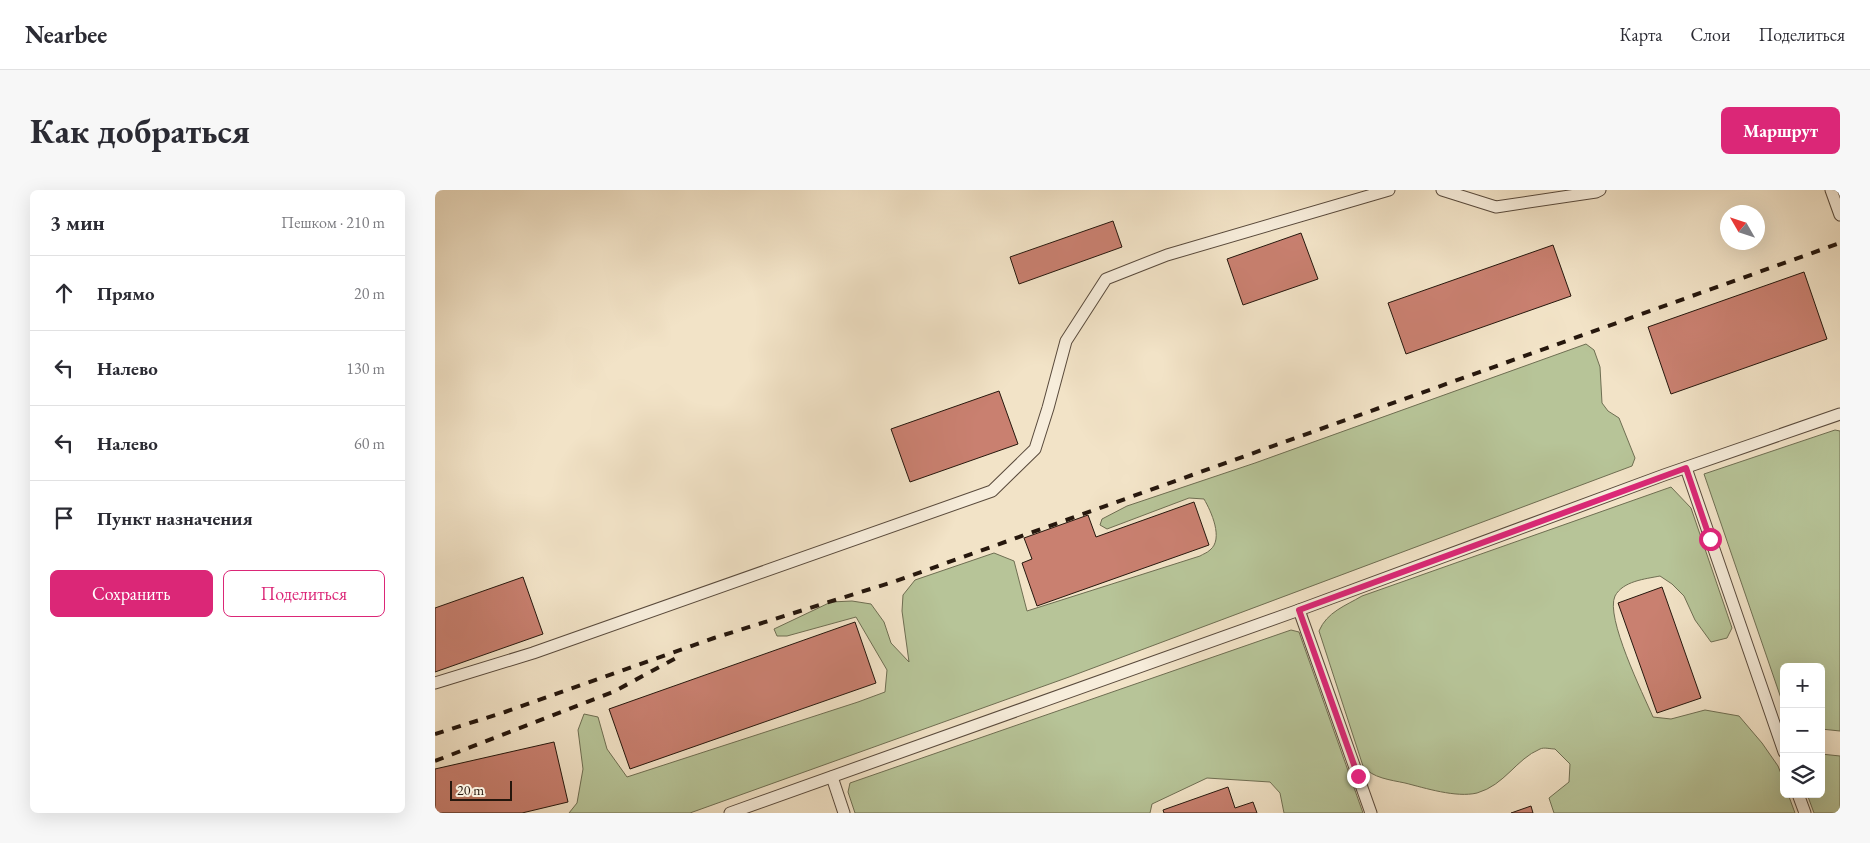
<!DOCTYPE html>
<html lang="ru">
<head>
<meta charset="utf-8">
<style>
  :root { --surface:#fff; --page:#f7f7f7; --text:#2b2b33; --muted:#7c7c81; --line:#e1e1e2; --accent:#db2777 }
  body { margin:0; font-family:"EB Garamond",serif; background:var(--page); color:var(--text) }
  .controls { position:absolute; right:15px; bottom:15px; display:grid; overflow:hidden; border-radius:8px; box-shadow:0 5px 20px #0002 }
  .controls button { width:45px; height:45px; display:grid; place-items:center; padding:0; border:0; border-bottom:1px solid var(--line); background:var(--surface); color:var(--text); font:25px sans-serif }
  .compass { position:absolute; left:1285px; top:15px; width:45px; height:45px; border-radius:50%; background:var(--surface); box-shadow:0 5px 20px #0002; rotate:309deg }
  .scale { position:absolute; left:15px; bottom:12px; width:62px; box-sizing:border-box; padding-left:5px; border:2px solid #26170d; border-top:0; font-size:14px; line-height:18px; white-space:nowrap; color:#26170d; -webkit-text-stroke:4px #f7eddb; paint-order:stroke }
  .stop { position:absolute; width:15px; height:15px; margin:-11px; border:4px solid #db2777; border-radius:50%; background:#fff }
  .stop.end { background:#db2777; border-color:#fff; box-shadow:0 1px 5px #0008 }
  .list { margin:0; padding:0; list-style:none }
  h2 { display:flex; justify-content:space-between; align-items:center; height:65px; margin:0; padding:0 20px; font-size:21px }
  h2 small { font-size:16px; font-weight:400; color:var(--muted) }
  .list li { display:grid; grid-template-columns:32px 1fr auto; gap:15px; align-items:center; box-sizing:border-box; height:75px; padding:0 20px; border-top:1px solid var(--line) }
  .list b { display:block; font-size:19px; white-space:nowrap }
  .list em { font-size:16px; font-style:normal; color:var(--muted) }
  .actions { display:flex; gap:10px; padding:15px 20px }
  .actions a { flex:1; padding:11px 0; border:1px solid var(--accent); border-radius:8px; text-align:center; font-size:18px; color:var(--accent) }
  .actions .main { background:var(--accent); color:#fff }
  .icon { flex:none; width:28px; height:28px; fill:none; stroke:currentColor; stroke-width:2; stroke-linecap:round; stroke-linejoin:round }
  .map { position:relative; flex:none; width:1405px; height:623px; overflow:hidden; border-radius:8px }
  header { display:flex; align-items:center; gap:30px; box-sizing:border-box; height:70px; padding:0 25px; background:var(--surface); border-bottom:1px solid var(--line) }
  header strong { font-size:24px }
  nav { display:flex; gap:28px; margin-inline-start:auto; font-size:18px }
  .intro { display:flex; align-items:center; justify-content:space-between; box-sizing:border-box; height:120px; padding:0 30px }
  h1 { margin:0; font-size:35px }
  .button { padding:12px 22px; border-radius:8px; background:var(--accent); color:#fff; font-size:18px; font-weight:700 }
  main { display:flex; gap:30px; padding:0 30px }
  aside { flex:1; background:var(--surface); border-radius:8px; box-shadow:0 5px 20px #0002 }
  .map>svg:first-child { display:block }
</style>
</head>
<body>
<header>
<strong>Nearbee</strong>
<nav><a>Карта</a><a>Слои</a><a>Поделиться</a></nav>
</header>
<div class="intro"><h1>Как добраться</h1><a class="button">Маршрут</a></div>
<main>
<aside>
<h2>3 мин<small>Пешком · 210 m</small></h2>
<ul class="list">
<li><svg class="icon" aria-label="ahead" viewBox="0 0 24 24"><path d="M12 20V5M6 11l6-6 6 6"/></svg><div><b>Прямо</b></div><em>20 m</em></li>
<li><svg class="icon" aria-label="left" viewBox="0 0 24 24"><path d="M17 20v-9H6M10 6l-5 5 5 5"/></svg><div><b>Налево</b></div><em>130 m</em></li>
<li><svg class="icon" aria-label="left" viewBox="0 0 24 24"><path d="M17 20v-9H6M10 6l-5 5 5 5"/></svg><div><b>Налево</b></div><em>60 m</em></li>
<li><svg class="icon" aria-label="arrive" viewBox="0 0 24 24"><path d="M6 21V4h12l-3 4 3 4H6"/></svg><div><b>Пункт назначения</b></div></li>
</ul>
<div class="actions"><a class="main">Сохранить</a><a>Поделиться</a></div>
</aside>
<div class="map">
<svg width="1405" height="623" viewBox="0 0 1405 623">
  <rect width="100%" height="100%" fill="#f2e3c7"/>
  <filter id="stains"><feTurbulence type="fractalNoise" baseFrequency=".004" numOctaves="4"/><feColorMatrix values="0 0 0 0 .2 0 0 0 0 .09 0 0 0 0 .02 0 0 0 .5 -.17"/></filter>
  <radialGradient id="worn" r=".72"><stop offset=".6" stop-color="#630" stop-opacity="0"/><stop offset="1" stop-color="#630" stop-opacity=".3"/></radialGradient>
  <g fill="#b7c498" stroke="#6e6e52">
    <path d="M1151,154L1159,160L1165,177L1167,213L1173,221L1184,228L1200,268L1197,276L634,487L255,623H134L142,613L148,579L143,540L149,524L163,527L172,559L192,587L423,512L450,502L452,480L421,427L352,446H342L339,439L396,412L417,411L436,414L449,432L456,453L474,472L467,421L468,405L480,390L559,363L579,371L592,421L765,366C768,364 772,363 775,360C789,349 776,321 769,309L754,308L672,339L665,335L667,329L692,316L820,273Z"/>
    <polygon points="1400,240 1405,241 1405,541 1386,539 1386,477 1349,477 1349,517 1269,284"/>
    <path d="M1236,297L1256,318L1297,438L1292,448L1276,452L1260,430L1249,406L1237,394L1225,386C1210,389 1188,391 1180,406C1170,427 1208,504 1218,527L1236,529L1270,520L1304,526L1327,553L1343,576L1349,591V604H1353L1360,623H1119L1114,608L1134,592L1135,574L1120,559C1115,559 1109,557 1105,559C1081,569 1070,595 1042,603C1021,608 990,598 970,593C956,590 937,588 928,576L884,441C892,422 910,416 927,406Z"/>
    <polygon points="856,440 864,442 928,623 849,623 845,603 835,592 772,588 717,614 715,623 420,623 413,602 415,593"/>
    <polygon points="1386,564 1405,566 1405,623 1379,623 1372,604 1386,604"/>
  </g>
  <g fill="#c98070" stroke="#26170d">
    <polygon points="678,31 687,57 584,94 575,67"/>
    <polygon points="866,43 883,89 808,115 792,69"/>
    <polygon points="1118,55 1136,106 971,164 953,113"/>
    <polygon points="1369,82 1392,149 1236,204 1213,137"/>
    <polygon points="564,201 583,254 475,292 456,239"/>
    <polygon points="759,312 774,355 602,416 587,373 597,369 589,348 653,325 661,347"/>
    <polygon points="88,387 108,444 0,482 0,418"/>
    <polygon points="1227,397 1266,508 1222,523 1183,413"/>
    <polygon points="420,432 441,493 195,579 174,519"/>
    <polygon points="119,552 133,612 87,623 0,623 0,579"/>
    <polygon points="793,597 800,618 818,612 822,623 729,623 728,620"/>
    <polygon points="1096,616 1098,623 1076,623"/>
  </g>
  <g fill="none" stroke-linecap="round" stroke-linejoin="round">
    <g stroke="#594a3c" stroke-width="13">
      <g id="service">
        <polyline points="1007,0 1061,17 1161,2 1165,0"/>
        <polyline points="1396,0 1405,25"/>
        <polyline points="1251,278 1349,562"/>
        <polyline points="864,420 1229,285 1405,224"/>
        <polyline points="0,493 98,463 557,301 600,259 613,218 631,151 671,89 732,65 954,0"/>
        <polyline points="397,587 409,623"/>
        <polyline points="1363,604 1370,623"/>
        <polyline points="295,623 864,420 936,623"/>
      </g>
    </g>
    <use href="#service" stroke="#f7eddb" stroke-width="11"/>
    <g stroke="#26170d" stroke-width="4" stroke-dasharray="9 9" stroke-linecap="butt">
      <polyline points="0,544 70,522 279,448 461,391 1405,53"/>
      <polyline points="0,571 178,502 245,466"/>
    </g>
  </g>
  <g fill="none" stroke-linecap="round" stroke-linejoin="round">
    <polyline stroke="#db2777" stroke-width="6" points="923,586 864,420 1251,278 1275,349"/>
  </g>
  <rect width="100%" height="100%" filter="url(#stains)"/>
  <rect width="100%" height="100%" fill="url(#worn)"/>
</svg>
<div class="controls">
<button>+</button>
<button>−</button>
<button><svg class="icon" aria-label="layers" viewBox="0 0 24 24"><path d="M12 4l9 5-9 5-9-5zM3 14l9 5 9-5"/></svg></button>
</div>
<svg class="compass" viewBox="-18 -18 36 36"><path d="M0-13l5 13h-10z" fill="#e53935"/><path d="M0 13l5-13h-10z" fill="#7c7c81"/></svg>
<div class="scale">20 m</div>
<div class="stop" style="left:1275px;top:349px"></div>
<div class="stop end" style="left:923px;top:586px"></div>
</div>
</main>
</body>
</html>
